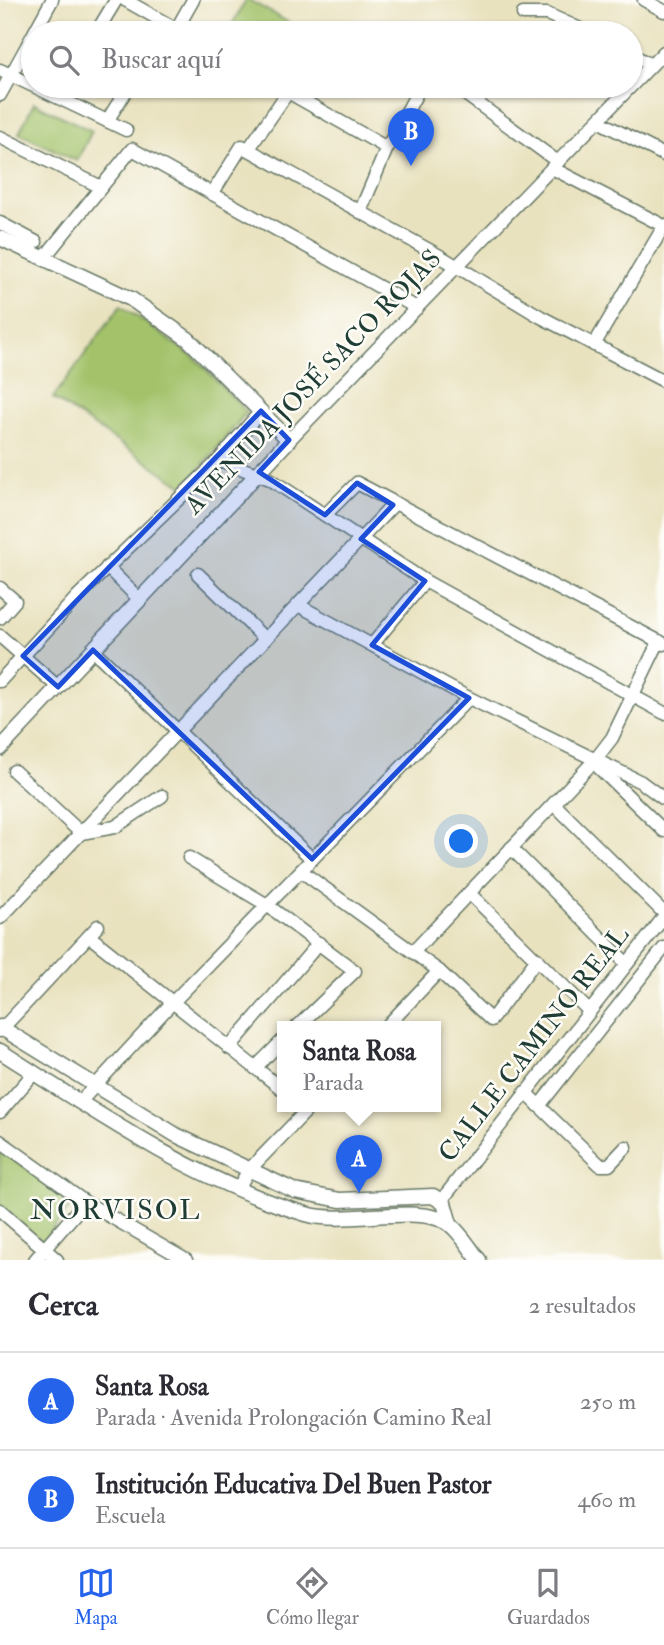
<!DOCTYPE html>
<html lang="es">
<head>
<meta charset="utf-8">
<style>
  :root { --surface:#fff; --page:#f7f7f7; --text:#2b2b33; --muted:#7c7c81; --line:#e1e1e2; --accent:#2563eb }
  body { margin:0; font-family:"IM FELL Double Pica",serif; background:var(--page); color:var(--text) }
  .you { position:absolute; left:462px; top:842px; width:24px; height:24px; margin:-18px; border:5px solid #fff; border-radius:50%; background:#1a73e8; box-shadow:0 0 0 10px #1a73e833 }
  .badge { display:grid; place-items:center; width:46px; height:46px; border-radius:50%; background:var(--accent); color:#fff; font-size:23px; font-weight:700 }
  .pin { position:absolute; translate:-50% -58px; filter:drop-shadow(0 2px 4px #0008) }
  .pin::after { content:''; position:absolute; top:37px; width:24px; height:21px; background:inherit; clip-path:polygon(0 0,100% 0,50% 100%) }
  .popup { position:absolute; left:277px; top:1021px; width:164px; height:91px; box-sizing:border-box; display:grid; place-content:center; border-radius:0px; background:var(--surface); filter:drop-shadow(0 2px 5px #0005); font-size:23px; white-space:nowrap; color:var(--muted) }
  .popup b { font-size:26px; color:var(--text) }
  .popup::after { content:''; position:absolute; left:50%; top:100%; margin-left:-14px; border:14px solid transparent; border-top-color:var(--surface) }
  .list { margin:0; padding:0; list-style:none }
  h2 { display:flex; justify-content:space-between; align-items:center; height:91px; margin:0; padding:0 28px; font-size:30px }
  h2 small { font-size:23px; font-weight:400; color:var(--muted) }
  .list li { display:grid; grid-template-columns:46px 1fr auto; gap:21px; align-items:center; box-sizing:border-box; height:98px; padding:0 28px; border-top:2px solid var(--line) }
  .list b { display:block; font-size:26px; white-space:nowrap }
  .list p { margin:0; font-size:23px; white-space:nowrap; color:var(--muted) }
  .list em { font-size:23px; font-style:normal; color:var(--muted) }
  .icon { flex:none; width:38px; height:38px; fill:none; stroke:currentColor; stroke-width:2; stroke-linecap:round; stroke-linejoin:round }
  .map { position:relative; flex:none; width:664px; height:1260px; overflow:hidden }
  .search { position:absolute; background:var(--surface); box-shadow:0 2px 5px #0004; left:21px; right:21px; top:21px; height:77px; display:flex; align-items:center; gap:18px; box-sizing:border-box; padding:0 24px; border-radius:38px; color:var(--muted); font-size:26px }
  .sheet { height:287px; background:var(--surface) }
  nav { display:flex; justify-content:space-around; align-items:center; box-sizing:border-box; height:98px; border-top:2px solid var(--line); background:var(--surface); font-size:19px; color:var(--muted) }
  nav a { display:grid; justify-items:center; gap:4px }
  nav .on { color:var(--accent) }
  .map>svg:first-child { display:block }
</style>
</head>
<body>
<div class="map">
<svg width="664" height="1260" viewBox="0 0 664 1260">
  <rect width="100%" height="100%" fill="#fdfcf7"/>
  <filter id="ink" filterUnits="userSpaceOnUse"><feTurbulence type="fractalNoise" baseFrequency=".0143" numOctaves="2"/><feDisplacementMap in="SourceGraphic" scale="14" xChannelSelector="R" yChannelSelector="G"/><feConvolveMatrix kernelMatrix="1 2 1 2 8 2 1 2 1" color-interpolation-filters="sRGB"/></filter>
  <filter id="wash" filterUnits="userSpaceOnUse"><feTurbulence type="fractalNoise" baseFrequency=".00686" numOctaves="4" result="noise"/><feDisplacementMap in="SourceGraphic" scale="28" xChannelSelector="R" yChannelSelector="G"/><feGaussianBlur stdDeviation="1.57" result="paint"/><feColorMatrix in="noise" values="0 0 0 0 0 0 0 0 0 0 0 0 0 0 0 0 0 1.4 0 .05"/><feComposite in="paint" operator="in"/></filter>
  <g filter="url(#wash)">
    <rect width="100%" height="100%" fill="#e9e2bf"/>
    <g fill="#a3c26a" stroke="#61804f" stroke-width="2">
      <polygon points="246,0 249,0 307,33 227,33"/>
      <polygon points="34,103 92,131 77,161 19,133"/>
      <polygon points="121,305 197,360 247,412 184,487 53,398"/>
      <polygon points="0,1149 75,1202 42,1242 0,1208"/>
    </g>
  </g>
  <g filter="url(#ink)">
    <g fill="none" stroke-linecap="round" stroke-linejoin="round">
      <g stroke="#667765" stroke-width="15">
        <g id="minor">
          <polyline points="125,0 183,33"/>
          <polyline points="644,0 664,11"/>
          <polyline points="523,14 547,14 589,33"/>
          <polyline points="176,30 193,0"/>
          <polyline points="34,33 52,0"/>
          <polyline points="96,33 116,0"/>
          <polyline points="631,54 651,65"/>
          <polyline points="0,70 126,130"/>
          <polyline points="454,86 558,162"/>
          <polyline points="0,95 33,35"/>
          <polyline points="107,121 129,86"/>
          <polyline points="598,121 664,155"/>
          <polyline points="0,137 101,187"/>
          <polyline points="248,150 288,92 387,148"/>
          <polyline points="552,168 664,226"/>
          <polyline points="212,194 242,146 438,255 541,317 664,381"/>
          <polyline points="360,212 387,148 417,93"/>
          <polyline points="0,223 36,242"/>
          <polyline points="44,258 132,149 417,308"/>
          <polyline points="594,345 664,226"/>
          <polyline points="289,440 664,52"/>
          <polyline points="219,460 270,479 425,581 664,713"/>
          <polyline points="325,515 357,483 664,644"/>
          <polyline points="107,567 140,600"/>
          <polyline points="198,574 265,639"/>
          <polyline points="0,588 15,601 0,618"/>
          <polyline points="298,605 469,698 641,782 664,799"/>
          <polyline points="0,636 58,687"/>
          <polyline points="372,645 425,581"/>
          <polyline points="93,650 312,859"/>
          <polyline points="0,681 77,597 219,460 261,411"/>
          <polyline points="593,762 664,831"/>
          <polyline points="14,771 81,833 115,827 162,796"/>
          <polyline points="554,804 664,913"/>
          <polyline points="511,848 626,963"/>
          <polyline points="189,858 267,905 355,971 297,1027"/>
          <polyline points="301,871 439,971 491,1020 537,959"/>
          <polyline points="469,893 588,1010"/>
          <polyline points="0,918 393,505"/>
          <polyline points="89,936 282,1089"/>
          <polyline points="413,952 595,760 612,738 659,641"/>
          <polyline points="386,1027 439,971"/>
          <polyline points="0,1031 98,926"/>
          <polyline points="229,1048 319,943"/>
          <polyline points="255,1068 282,1041"/>
          <polyline points="525,1092 600,1165 609,1165 626,1147"/>
          <polyline points="80,1102 171,1004 469,698"/>
          <polyline points="539,1106 664,948"/>
          <polyline points="0,1112 34,1073"/>
          <polyline points="0,1141 85,1202 186,1260"/>
          <polyline points="239,1187 248,1171 310,1107"/>
          <polyline points="441,1201 664,917"/>
          <polyline points="0,1210 57,1260"/>
          <polyline points="35,1260 85,1202"/>
        </g>
      </g>
      <g stroke="#667765" stroke-width="17">
        <g id="major">
          <polyline points="0,238 131,299 188,339 289,440 0,749"/>
          <polyline points="0,1027 176,1135 295,1191 340,1200 433,1196 444,1203 450,1224"/>
          <path d="M0,1051C93,1111 199,1183 306,1214C347,1226 418,1203 448,1223C460,1231 470,1249 479,1260"/>
        </g>
      </g>
      <use href="#minor" stroke="#fff" stroke-width="12"/>
      <use href="#major" stroke="#fff" stroke-width="14"/>
    </g>
  </g>
  <path fill="#1d4ed8" fill-opacity="0.2" stroke="#1d4ed8" stroke-width="5" stroke-linejoin="round" d="M261,411L289,440L259,472L325,515L357,483L393,505L361,539L425,581L372,645L469,698L312,859L93,650L58,687L23,656Z"/>
  <g text-anchor="middle" dominant-baseline="central" stroke-width="5" stroke-linejoin="round" paint-order="stroke">
    <g font-size="26" fill="#1f3d34" stroke="#fdfcf7">
      <text transform="translate(313 382) rotate(-46)">AVENIDA JOSÉ SACO ROJAS</text>
      <text transform="translate(534 1044) rotate(-52)">CALLE CAMINO REAL</text>
    </g>
    <g font-size="28" letter-spacing="2" fill="#1f3d34" stroke="#fdfcf7">
      <text x="116" y="1210">NORVISOL</text>
    </g>
  </g>
</svg>
<div class="you"></div>
<div class="pin badge" style="left:359px;top:1193px">A</div>
<div class="popup"><b>Santa Rosa</b>Parada</div>
<div class="pin badge" style="left:411px;top:166px">B</div>
<div class="search"><svg class="icon" aria-label="search" viewBox="0 0 24 24"><circle cx="10" cy="10" r="6"/><path d="M15 15l6 6"/></svg>Buscar aquí</div>
</div>
<section class="sheet">
<h2>Cerca<small>2 resultados</small></h2>
<ul class="list">
<li><span class="badge">A</span><div><b>Santa Rosa</b><p>Parada · Avenida Prolongación Camino Real</p></div><em>250 m</em></li>
<li><span class="badge">B</span><div><b>Institución Educativa Del Buen Pastor</b><p>Escuela</p></div><em>460 m</em></li>
</ul>
</section>
<nav>
<a class="on"><svg class="icon" aria-label="map" viewBox="0 0 24 24"><path d="M3 6l6-2 6 2 6-2v14l-6 2-6-2-6 2zM9 4v14M15 6v14"/></svg>Mapa</a>
<a><svg class="icon" aria-label="directions" viewBox="0 0 24 24"><path d="M12 3l9 9-9 9-9-9zM9 14v-3h6M13 9l2 2-2 2"/></svg>Cómo llegar</a>
<a><svg class="icon" aria-label="saved" viewBox="0 0 24 24"><path d="M7 4h10v16l-5-4-5 4z"/></svg>Guardados</a>
</nav>
</body>
</html>
